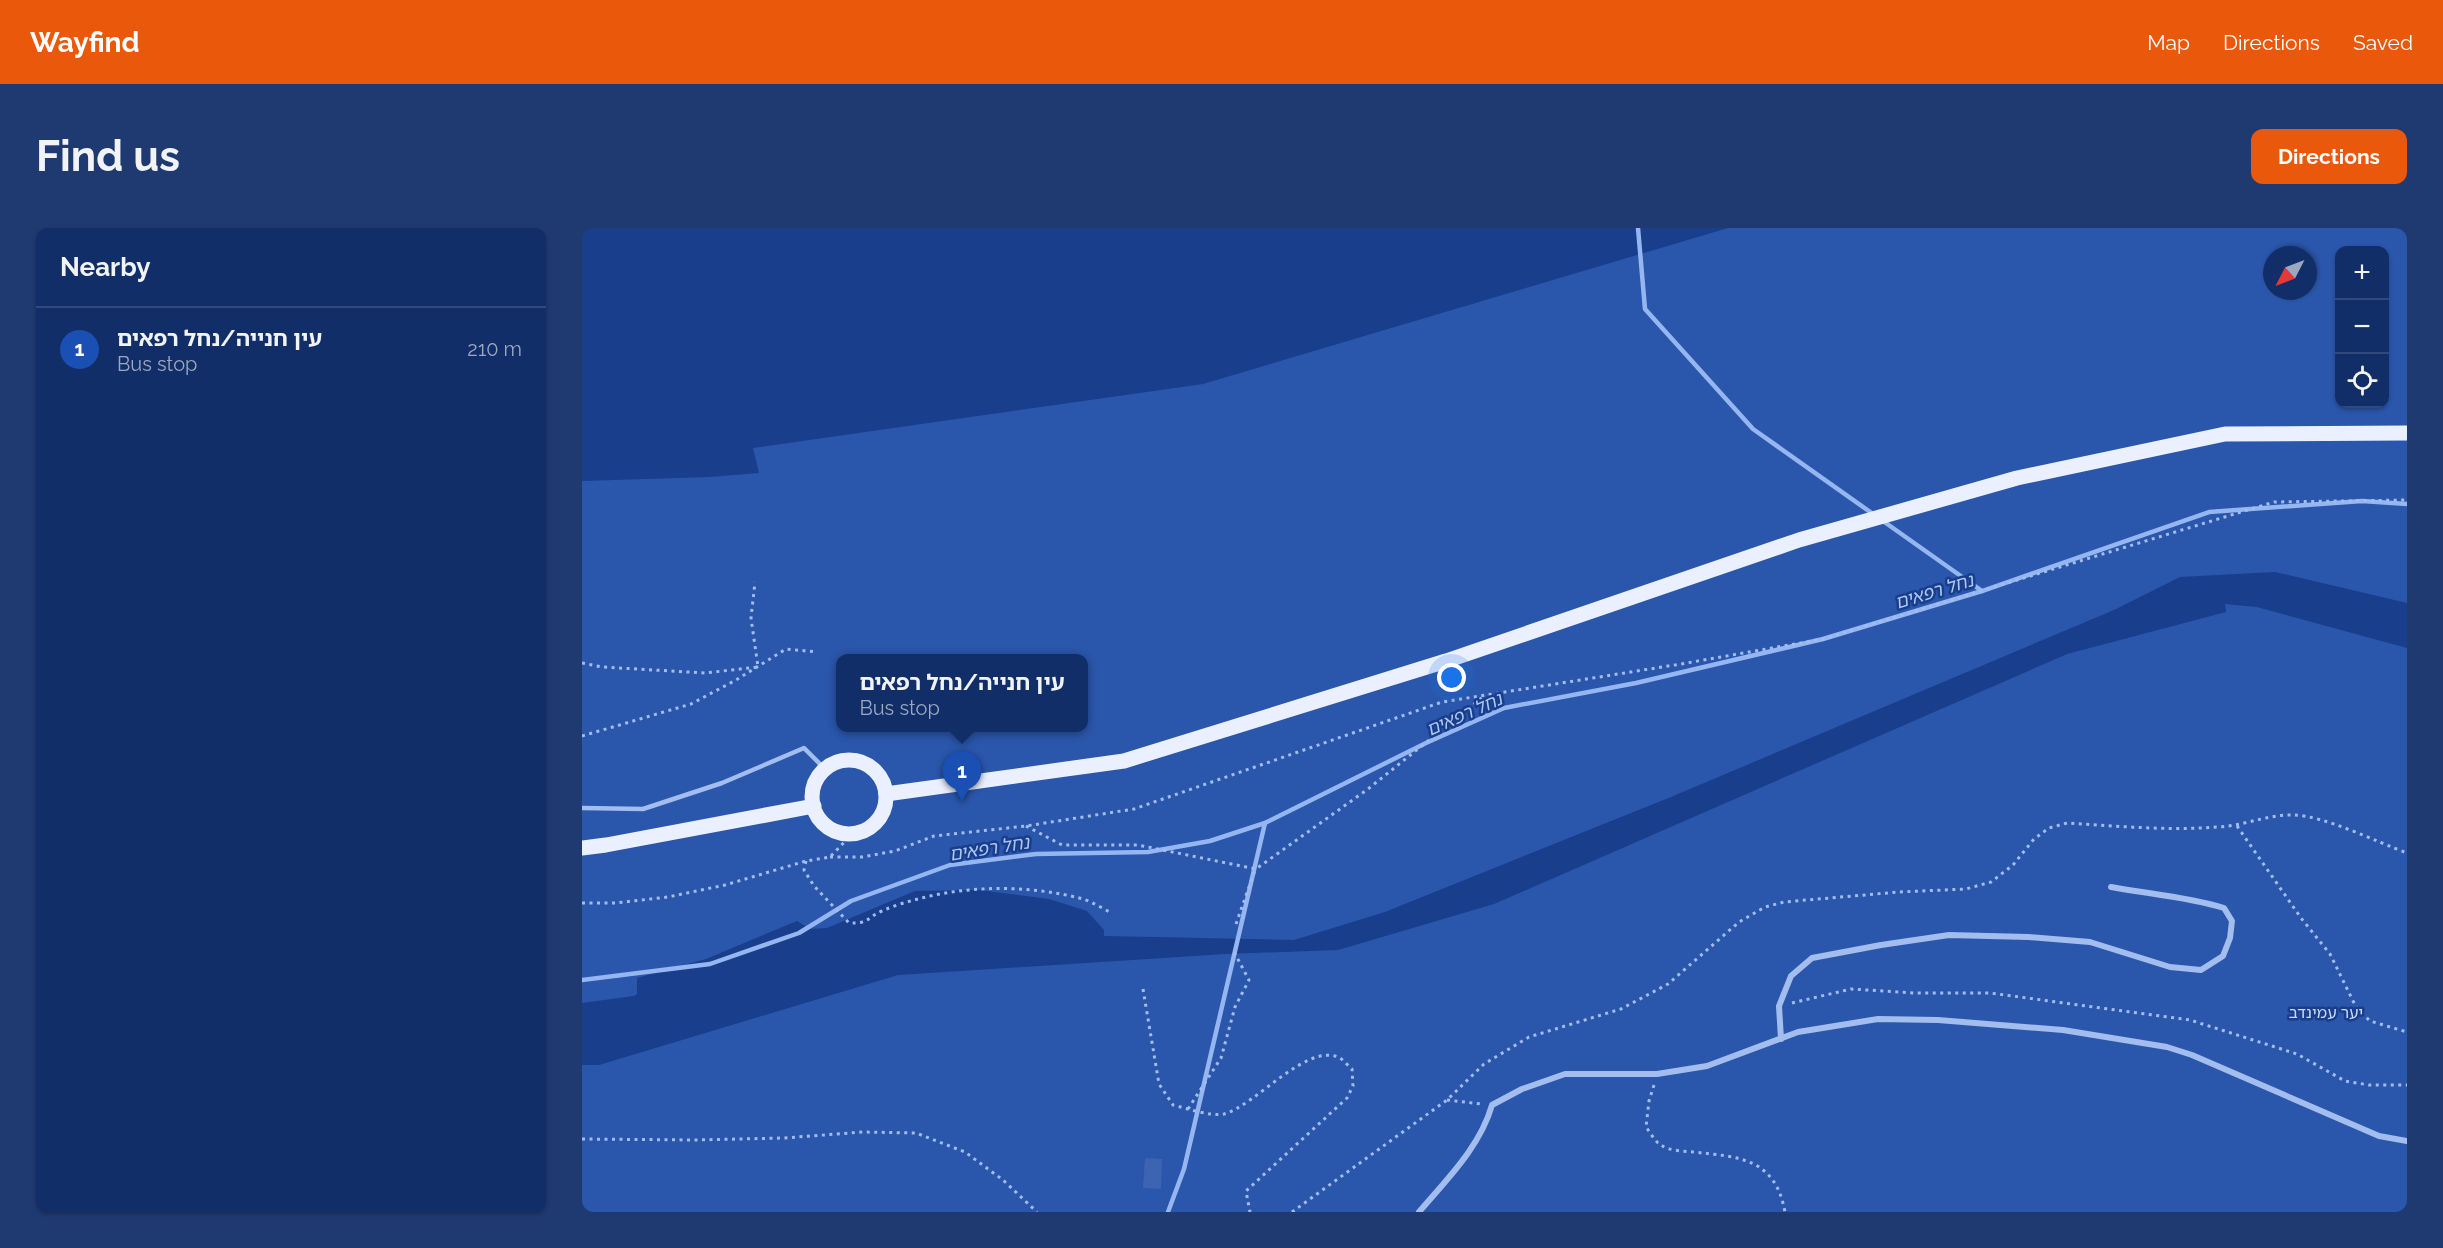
<!DOCTYPE html>
<html lang="en">
<head>
<meta charset="utf-8">
<style>
  :root { --surface:#122e69; --page:#1f3a71; --text:#f1f3f6; --muted:#9ca8c0; --line:#314a7d; --accent:#ea580c }
  body { margin:0; font-family:Raleway,"Noto Sans Hebrew",sans-serif; background:var(--page); color:var(--text) }
  .controls { position:absolute; right:18px; top:18px; display:grid; overflow:hidden; border-radius:12px; box-shadow:0 2px 4px #0004 }
  .controls button { width:54px; height:54px; display:grid; place-items:center; padding:0; border:0; border-bottom:2px solid var(--line); background:var(--surface); color:var(--text); font:30px sans-serif }
  .compass { position:absolute; left:1681px; top:18px; width:54px; height:54px; border-radius:50%; background:var(--surface); box-shadow:0 2px 4px #0004; rotate:228deg }
  .you { position:absolute; left:870px; top:450px; width:21px; height:21px; margin:-15px; border:4px solid #fff; border-radius:50%; background:#1a73e8; box-shadow:0 0 0 9px #1a73e833 }
  .badge { display:grid; place-items:center; width:39px; height:39px; border-radius:50%; background:var(--accent); color:#fff; font-size:20px; font-weight:700 }
  .pin { position:absolute; translate:-50% -50px; filter:drop-shadow(0 2px 3px #0008) }
  .pin::after { content:''; position:absolute; top:32px; width:21px; height:18px; background:inherit; clip-path:polygon(0 0,100% 0,50% 100%) }
  .popup { position:absolute; left:254px; top:426px; width:252px; height:78px; box-sizing:border-box; display:grid; place-content:center; border-radius:12px; background:var(--surface); filter:drop-shadow(0 2px 4px #0005); font-size:20px; white-space:nowrap; color:var(--muted) }
  .popup b { font-size:22px; color:var(--text) }
  .popup::after { content:''; position:absolute; left:50%; top:100%; margin-left:-12px; border:12px solid transparent; border-top-color:var(--surface) }
  .list { margin:0; padding:0; list-style:none }
  h2 { display:flex; justify-content:space-between; align-items:center; height:78px; margin:0; padding:0 24px; font-size:26px }
  h2 small { font-size:20px; font-weight:400; color:var(--muted) }
  .list li { display:grid; grid-template-columns:39px 1fr auto; gap:18px; align-items:center; box-sizing:border-box; height:84px; padding:0 24px; border-top:2px solid var(--line) }
  .list b { display:block; font-size:22px; white-space:nowrap }
  .list p { margin:0; font-size:20px; white-space:nowrap; color:var(--muted) }
  .list em { font-size:20px; font-style:normal; color:var(--muted) }
  .icon { flex:none; width:33px; height:33px; fill:none; stroke:currentColor; stroke-width:2; stroke-linecap:round; stroke-linejoin:round }
  .map { position:relative; flex:none; width:1825px; height:984px; overflow:hidden; border-radius:12px }
  header { display:flex; align-items:center; gap:36px; box-sizing:border-box; height:84px; padding:0 30px; background:var(--accent); color:#fff }
  header strong { font-size:28px }
  nav { display:flex; gap:33px; margin-inline-start:auto; font-size:21px }
  .intro { display:flex; align-items:center; justify-content:space-between; box-sizing:border-box; height:144px; padding:0 36px }
  h1 { margin:0; font-size:42px }
  .button { padding:15px 27px; border-radius:12px; background:var(--accent); color:#fff; font-size:21px; font-weight:700 }
  main { display:flex; gap:36px; padding:0 36px }
  aside { flex:1; background:var(--surface); border-radius:12px; box-shadow:0 2px 4px #0004 }
  .map>svg:first-child { display:block }
</style>
</head>
<body>
<header>
<strong>Wayfind</strong>
<nav><a>Map</a><a>Directions</a><a>Saved</a></nav>
</header>
<div class="intro"><h1>Find us</h1><a class="button">Directions</a></div>
<main>
<aside>
<h2>Nearby<small></small></h2>
<ul class="list">
<li><span class="badge" style="background:#1a4fb4">1</span><div><b>עין חנייה/נחל רפאים</b><p>Bus stop</p></div><em>210 m</em></li>
</ul>
</aside>
<div class="map">
<svg width="1825" height="984" viewBox="0 0 1825 984">
  <rect width="100%" height="100%" fill="#183e8c"/>
  <g fill="#2a56ab" fill-rule="evenodd">
    <path d="M1146,0H1825V375L1693,344L1598,349L1532,382L1089,569L803,684L712,712L522,708V702L505,683L467,671L397,662L333,663L245,700L228,701L215,693L124,731L55,750V766L52,768L0,775V253L127,249L177,245L171,220L621,156ZM1758,22H1802V176H1758ZM1690,27H1726V63H1690ZM258,430H502V500H258Z"/>
    <polygon points="1643,376 1675,379 1825,420 1825,984 0,984 0,837 17,837 316,747 643,726 756,722 912,676 1485,426 1644,384"/>
  </g>
  <g fill="none" stroke-linecap="round" stroke-linejoin="round">
    <g stroke="#95b6f1" stroke-width="4.5">
      <polyline points="1056,0 1063,81 1171,201 1291,286"/>
      <polyline points="1301,293 1400,363"/>
      <polyline points="0,752 128,736 217,705 269,673 368,637 454,626 566,624 628,613 683,595 844,515 922,480 1054,455 1241,411 1400,363 1627,284 1780,273 1825,276"/>
      <polyline points="586,984 602,941 683,595"/>
    </g>
  </g>
  <polygon fill="#3c64b3" points="563,930 580,931 579,961 561,960"/>
  <g fill="none" stroke-linecap="round" stroke-linejoin="round">
    <g stroke="#a2bdee" stroke-width="3" stroke-dasharray="3 4.5" stroke-linecap="butt">
      <polyline points="0,435 20,439 123,445 176,439 169,390 173,354"/>
      <polyline points="0,508 109,476 154,452 204,421 235,424"/>
      <polyline points="444,598 480,617 556,617 674,641 786,561 902,468"/>
      <polyline points="1655,598 1719,690 1748,726 1774,779 1788,793 1825,804"/>
      <polyline points="248,629 280,629 313,623 352,608 444,598 552,581 860,474 1099,436 1241,411 1692,274 1825,272"/>
      <path d="M224,633L222,642L232,658L267,695C288,696 285,689 300,683C311,678 324,674 336,671C388,657 449,657 501,671C511,674 521,681 530,685"/>
      <polyline points="0,675 33,675 86,669 143,657 224,633 248,629 271,605"/>
      <polyline points="654,696 673,642"/>
      <path d="M561,761L577,856L591,877C603,880 630,889 642,886C674,877 723,816 756,829C761,831 765,837 770,841L771,858L765,870L664,963L668,984"/>
      <polyline points="1210,775 1269,761 1333,765 1408,765 1608,792 1715,826 1763,853 1787,857 1825,857"/>
      <path d="M1072,857L1067,873L1064,899C1068,904 1073,914 1079,917C1087,923 1102,923 1111,924C1158,929 1193,930 1203,984"/>
      <polyline points="865,872 899,876"/>
      <polyline points="606,881 639,830 653,779 667,752 651,722"/>
      <polyline points="0,911 113,912 202,910 281,904 334,905 383,924 421,952 455,984"/>
      <path d="M710,984L865,872L902,836L947,809L1039,781L1086,756L1157,694L1183,679L1202,674L1317,664L1384,661L1409,654L1431,637L1452,611L1467,600L1485,595C1535,598 1586,603 1636,599C1662,598 1686,586 1712,587C1743,588 1795,614 1825,625"/>
    </g>
    <polyline stroke="#a2bdee" stroke-width="4.5" points="0,580 61,581 140,555 222,520 243,541"/>
    <g stroke="#a2bdee" stroke-width="6">
      <path d="M1199,811L1197,778L1209,748L1230,730L1299,717L1367,707L1446,709L1508,714L1588,739L1619,742L1641,728L1648,710L1650,693L1642,680C1606,669 1567,666 1529,659"/>
      <path d="M837,984C865,951 898,919 910,877L940,861L983,846H1075L1125,838L1216,804L1296,791L1356,792L1481,802L1585,819L1610,827L1797,908L1825,913"/>
    </g>
    <g stroke="#eaf0ff" stroke-width="15">
      <circle cx="267" cy="569" r="37"/>
      <polyline points="304,566 542,533 864,433 1217,312 1435,250 1643,206 1825,205"/>
      <polyline points="0,620 24,617 232,578"/>
    </g>
  </g>
  <g text-anchor="middle" dominant-baseline="central" stroke-width="5" stroke-linejoin="round" paint-order="stroke">
    <g font-size="16" fill="#c8dafa" stroke="#183e8c">
      <text x="1744" y="784">יער עמינדב</text>
    </g>
    <g font-size="18" font-style="italic" fill="#aec7f6" stroke="#183e8c">
      <text transform="translate(1352 363) rotate(-17)">נחל רפאים</text>
      <text transform="translate(882 486) rotate(-24)">נחל רפאים</text>
      <text transform="translate(407 620) rotate(-9)">נחל רפאים</text>
    </g>
  </g>
</svg>
<div class="controls">
<button>+</button>
<button>−</button>
<button><svg class="icon" aria-label="locate" viewBox="0 0 24 24"><circle cx="12" cy="12" r="6"/><path d="M12 2v4M12 18v4M2 12h4M18 12h4"/></svg></button>
</div>
<svg class="compass" viewBox="-18 -18 36 36"><path d="M0-13l5 13h-10z" fill="#e53935"/><path d="M0 13l5-13h-10z" fill="#9ca8c0"/></svg>
<div class="you"></div>
<div class="pin badge" style="left:380px;top:573px;background:#1a4fb4">1</div>
<div class="popup"><b>עין חנייה/נחל רפאים</b>Bus stop</div>
</div>
</main>
</body>
</html>
